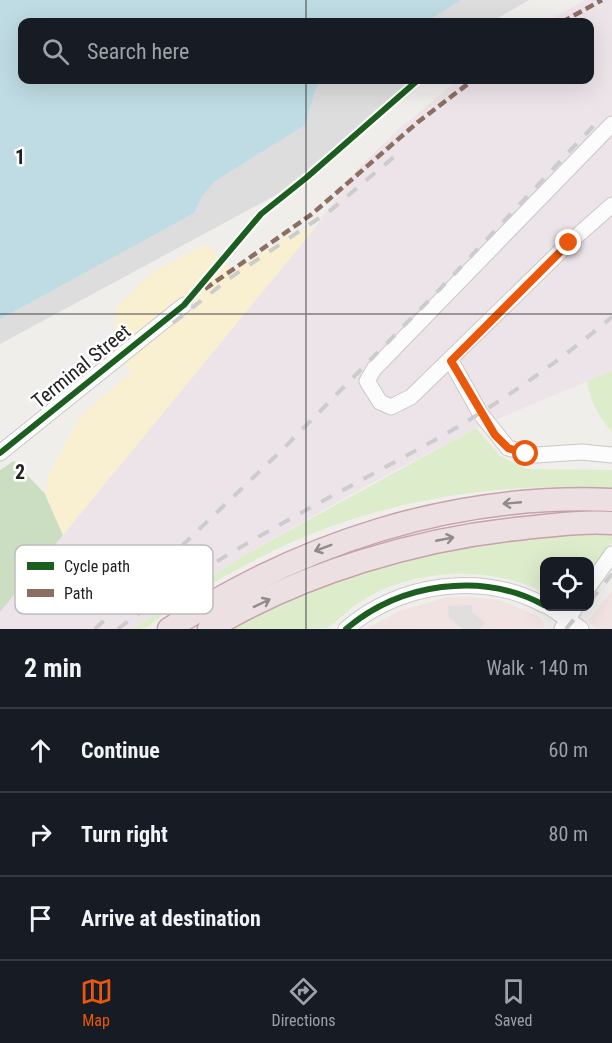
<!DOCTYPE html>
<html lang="en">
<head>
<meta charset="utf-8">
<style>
  :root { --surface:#171b24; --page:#20242c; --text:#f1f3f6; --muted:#9ea1a6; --line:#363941; --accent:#ea580c }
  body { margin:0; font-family:"Roboto Condensed",sans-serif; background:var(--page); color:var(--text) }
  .controls { position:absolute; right:18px; bottom:18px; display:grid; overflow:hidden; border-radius:12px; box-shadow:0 6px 24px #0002 }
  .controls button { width:54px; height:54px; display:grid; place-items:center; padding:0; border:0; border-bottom:2px solid var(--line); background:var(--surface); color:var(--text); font:30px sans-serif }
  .stop { position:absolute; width:18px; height:18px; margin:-14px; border:4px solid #ea580c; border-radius:50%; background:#fff }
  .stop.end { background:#ea580c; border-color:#fff; box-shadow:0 2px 6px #0008 }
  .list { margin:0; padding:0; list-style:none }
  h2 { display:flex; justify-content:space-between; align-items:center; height:78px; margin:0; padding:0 24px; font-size:26px }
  h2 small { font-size:20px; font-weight:400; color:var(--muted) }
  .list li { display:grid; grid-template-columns:39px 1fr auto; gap:18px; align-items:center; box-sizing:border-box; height:84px; padding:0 24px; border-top:2px solid var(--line) }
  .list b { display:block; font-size:22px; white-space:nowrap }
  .list em { font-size:20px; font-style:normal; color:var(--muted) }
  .icon { flex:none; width:33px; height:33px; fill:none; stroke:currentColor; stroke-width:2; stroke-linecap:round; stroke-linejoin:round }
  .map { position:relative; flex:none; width:612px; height:629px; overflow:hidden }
  .search { position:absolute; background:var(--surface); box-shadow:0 6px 24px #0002; left:18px; right:18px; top:18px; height:66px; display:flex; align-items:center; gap:15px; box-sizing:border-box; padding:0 21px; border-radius:12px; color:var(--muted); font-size:22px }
  .sheet { height:330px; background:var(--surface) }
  nav { display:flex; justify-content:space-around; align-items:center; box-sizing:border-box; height:84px; border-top:2px solid var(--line); background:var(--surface); font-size:16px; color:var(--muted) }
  nav a { display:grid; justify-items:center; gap:3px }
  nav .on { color:var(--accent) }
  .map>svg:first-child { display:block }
</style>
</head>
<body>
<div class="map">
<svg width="612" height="629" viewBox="0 0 612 629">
  <rect width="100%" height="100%" fill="#f0eeeb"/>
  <g fill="#f1e3e1">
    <polygon points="612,591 612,629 597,629 587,621"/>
    <polygon points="448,597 472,597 502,601 536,615 543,621 544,628 366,629 399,611"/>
  </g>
  <polygon fill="#ede4e9" points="585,0 612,0 612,371 476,428 355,492 241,557 132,629 0,629 0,612 30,575 314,229 358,168 401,127 458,80 590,80 590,22 547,22"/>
  <g fill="#ddeccb">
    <path d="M612,371V432C598,417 591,402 587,381Z"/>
    <path d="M476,428L500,456L526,469L612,470V488C501,482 385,499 283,546C246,564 210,584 175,606C165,612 153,626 141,629C138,629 135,629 132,629L241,557Z"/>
    <path d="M572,532L612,536V542L590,570V562H544V592C489,565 412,568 360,602C348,609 339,621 327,628C320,629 246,629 231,629L288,598L310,589L439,549Z"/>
  </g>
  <polygon fill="#cbdec1" points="14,461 45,494 63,535 0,612 0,470"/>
  <polygon fill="#f8f0d0" points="314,229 63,535 45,494 49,474 81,415 131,373 114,345 116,308 153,272 206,244 234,271 287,236"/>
  <polygon fill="#e0dfde" points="472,605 472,612 485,623 480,629 463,629 449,618 448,606"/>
  <polygon fill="#bfdbe3" points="0,0 487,0 452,22 22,22 22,80 378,80 299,148 0,336"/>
  <g fill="#dedddd">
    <polygon points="461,0 529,0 491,22 426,22"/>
    <polygon points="321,80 412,80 302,178 278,194 0,344 0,319 194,213 202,196 215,181 305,125 315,90"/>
  </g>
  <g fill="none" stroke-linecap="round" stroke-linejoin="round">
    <g stroke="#c9c8c7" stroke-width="17">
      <g id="minor">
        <polyline points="612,124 374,369 367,381 380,402 391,407 411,397 569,243 612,205"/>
        <polyline points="451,361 480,413 508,448 536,455 582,452 612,455"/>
        <polyline points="0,453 184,305"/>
        <polyline points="590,585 612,554"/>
        <polyline points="548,606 581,629"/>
        <path d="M346,629C400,583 481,571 544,605"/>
        <polyline points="562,629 576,606"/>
      </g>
    </g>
    <g stroke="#c5a2ac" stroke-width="25">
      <g id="highway">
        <path d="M169,629C301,543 453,493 612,500"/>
        <path d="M209,629C301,573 419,538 525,528C554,525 583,521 612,523"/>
      </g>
    </g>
    <use href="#minor" stroke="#fdfcfc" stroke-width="15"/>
    <use href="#highway" stroke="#ece0e2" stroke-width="22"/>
    <g stroke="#ccc" stroke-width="4" stroke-dasharray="12 12" stroke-linecap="butt">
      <polyline points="173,323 230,278 331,210 395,156"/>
      <polyline points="590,601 612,574"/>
      <polyline points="95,629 282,450 440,289 600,119"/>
      <path d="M118,629C220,550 338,495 449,432C507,398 561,360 612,317"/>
      <polyline points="566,629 585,606"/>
    </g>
    <g stroke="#8d6e63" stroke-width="4.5" stroke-dasharray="9 4.5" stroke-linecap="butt">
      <polyline points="562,22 602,0"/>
      <polyline points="205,289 312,214 418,122 473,80"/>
    </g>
    <g stroke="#fff" stroke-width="10">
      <g id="cycleway">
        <polyline points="0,453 184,305 261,214 306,178 418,80"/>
        <path d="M346,629C400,583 481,571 544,605"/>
      </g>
    </g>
    <use href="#cycleway" stroke="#1b5e20" stroke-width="6"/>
  </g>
  <defs><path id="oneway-shaft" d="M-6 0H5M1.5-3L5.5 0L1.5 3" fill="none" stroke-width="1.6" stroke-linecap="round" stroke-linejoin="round" transform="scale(1.5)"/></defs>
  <g stroke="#918a8c">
    <use href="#oneway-shaft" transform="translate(512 503) rotate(175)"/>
    <use href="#oneway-shaft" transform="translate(445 539) rotate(-11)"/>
    <use href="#oneway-shaft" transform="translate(323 548) rotate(159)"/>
    <use href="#oneway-shaft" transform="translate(262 603) rotate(-26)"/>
  </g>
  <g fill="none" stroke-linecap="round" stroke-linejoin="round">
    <polyline stroke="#ea580c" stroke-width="8" points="526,454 508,448 495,435 451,361 569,243"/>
  </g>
  <path fill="none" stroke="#222" stroke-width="1.5" stroke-opacity="0.55" d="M306,0V22M306,80V629M0,314H612"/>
  <g text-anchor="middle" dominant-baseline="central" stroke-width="5" stroke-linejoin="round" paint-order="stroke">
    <g font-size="20" fill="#222" stroke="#fff">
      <text transform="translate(81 366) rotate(-39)">Terminal Street</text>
    </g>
  </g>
  <rect x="15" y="545" width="198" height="69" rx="9" fill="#fff" stroke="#bdbdbd" stroke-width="1.5"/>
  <rect x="27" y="562" width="27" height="8" fill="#1b5e20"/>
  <rect x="27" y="589" width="27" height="8" fill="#8d6e63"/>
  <g font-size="16" fill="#222">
    <text x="64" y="572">Cycle path</text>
    <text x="64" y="599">Path</text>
  </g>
  <g font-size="20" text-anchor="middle" font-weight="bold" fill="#222" stroke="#fff" stroke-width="5" stroke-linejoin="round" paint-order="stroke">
    <text x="20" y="164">1</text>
    <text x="20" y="479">2</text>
  </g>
</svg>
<div class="controls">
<button><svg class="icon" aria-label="locate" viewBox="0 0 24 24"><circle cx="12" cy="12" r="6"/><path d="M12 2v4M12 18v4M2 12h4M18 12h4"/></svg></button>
</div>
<div class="stop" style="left:526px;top:454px"></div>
<div class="stop end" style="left:569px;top:243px"></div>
<div class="search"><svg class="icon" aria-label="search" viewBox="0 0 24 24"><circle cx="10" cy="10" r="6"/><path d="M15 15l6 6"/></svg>Search here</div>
</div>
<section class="sheet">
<h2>2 min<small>Walk · 140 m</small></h2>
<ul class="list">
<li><svg class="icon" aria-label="ahead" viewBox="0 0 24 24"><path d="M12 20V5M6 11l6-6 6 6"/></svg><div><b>Continue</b></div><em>60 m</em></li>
<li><svg class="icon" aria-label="right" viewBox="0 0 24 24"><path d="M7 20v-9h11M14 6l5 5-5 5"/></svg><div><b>Turn right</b></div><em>80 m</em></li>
<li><svg class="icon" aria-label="arrive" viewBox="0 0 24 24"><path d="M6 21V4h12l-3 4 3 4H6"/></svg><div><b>Arrive at destination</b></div></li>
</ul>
</section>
<nav>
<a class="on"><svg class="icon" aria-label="map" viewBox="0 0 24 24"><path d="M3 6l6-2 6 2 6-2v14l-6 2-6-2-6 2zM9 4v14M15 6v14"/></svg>Map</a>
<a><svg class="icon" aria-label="directions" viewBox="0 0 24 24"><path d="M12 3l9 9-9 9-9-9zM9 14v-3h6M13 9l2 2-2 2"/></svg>Directions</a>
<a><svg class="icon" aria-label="saved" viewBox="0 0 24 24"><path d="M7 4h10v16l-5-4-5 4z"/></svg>Saved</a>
</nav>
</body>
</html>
